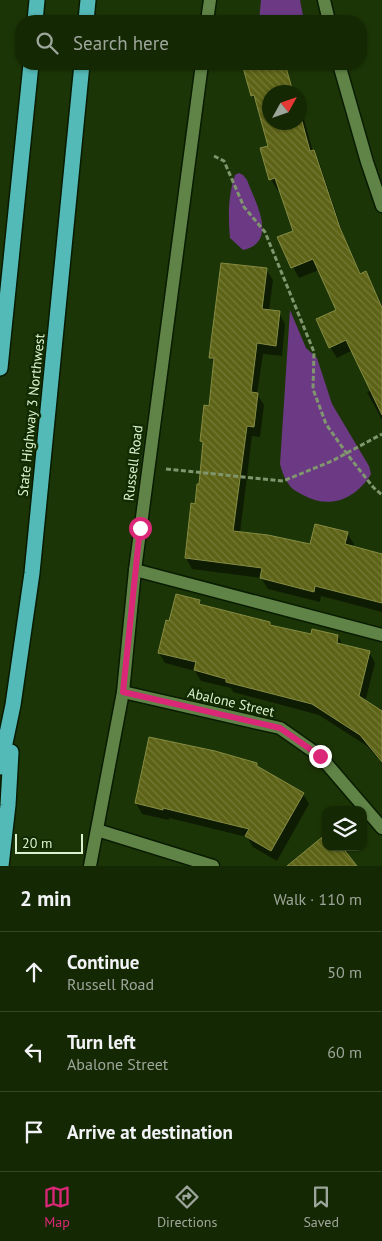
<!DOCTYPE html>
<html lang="en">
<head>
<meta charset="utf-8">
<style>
  :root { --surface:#152804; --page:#223413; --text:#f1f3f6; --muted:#9da69a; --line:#344426; --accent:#db2777 }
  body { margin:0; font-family:"PT Sans",sans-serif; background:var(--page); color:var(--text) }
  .controls { position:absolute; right:15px; bottom:15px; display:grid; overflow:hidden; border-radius:10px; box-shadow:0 1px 4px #0004 }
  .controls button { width:45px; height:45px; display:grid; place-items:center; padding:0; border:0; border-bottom:1px solid var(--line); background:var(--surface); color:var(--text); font:25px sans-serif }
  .compass { position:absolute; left:262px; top:85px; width:45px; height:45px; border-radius:50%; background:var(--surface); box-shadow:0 1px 4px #0004; rotate:50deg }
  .scale { position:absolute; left:15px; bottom:12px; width:68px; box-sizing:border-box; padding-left:5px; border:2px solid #ddf1d0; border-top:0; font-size:14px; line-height:18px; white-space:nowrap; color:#ddf1d0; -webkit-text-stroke:4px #122b00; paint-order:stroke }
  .stop { position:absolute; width:15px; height:15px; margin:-11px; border:4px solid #db2777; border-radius:50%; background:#fff }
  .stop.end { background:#db2777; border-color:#fff; box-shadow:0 1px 5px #0008 }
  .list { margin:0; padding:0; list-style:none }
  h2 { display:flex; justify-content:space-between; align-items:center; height:65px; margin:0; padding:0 20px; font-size:21px }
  h2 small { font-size:16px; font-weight:400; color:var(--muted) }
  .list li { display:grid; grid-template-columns:32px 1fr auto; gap:15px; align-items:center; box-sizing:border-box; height:80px; padding:0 20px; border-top:1px solid var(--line) }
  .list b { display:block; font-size:19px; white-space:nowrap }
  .list p { margin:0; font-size:16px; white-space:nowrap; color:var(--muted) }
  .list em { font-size:16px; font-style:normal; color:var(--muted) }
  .icon { flex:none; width:28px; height:28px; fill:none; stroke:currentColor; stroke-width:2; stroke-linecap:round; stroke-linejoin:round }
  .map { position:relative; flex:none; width:382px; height:866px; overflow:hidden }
  .search { position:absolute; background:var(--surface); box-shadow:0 1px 4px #0004; left:15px; right:15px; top:15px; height:55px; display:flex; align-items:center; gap:12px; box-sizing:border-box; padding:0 18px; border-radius:20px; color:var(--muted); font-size:19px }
  .sheet { height:305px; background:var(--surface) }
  nav { display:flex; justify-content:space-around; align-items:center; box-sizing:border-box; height:70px; border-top:1px solid var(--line); background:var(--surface); font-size:14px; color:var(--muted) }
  nav a { display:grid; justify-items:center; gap:2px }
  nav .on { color:var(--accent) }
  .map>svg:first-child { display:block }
</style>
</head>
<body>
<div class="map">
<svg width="382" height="866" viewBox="0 0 382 866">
  <defs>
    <pattern id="building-back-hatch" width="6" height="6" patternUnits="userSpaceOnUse" patternTransform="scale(1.25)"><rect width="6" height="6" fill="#5d6316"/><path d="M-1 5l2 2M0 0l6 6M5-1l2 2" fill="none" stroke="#747a37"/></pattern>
  </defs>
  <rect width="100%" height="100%" fill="#1c3506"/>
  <g fill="#6c3a84">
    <polygon points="261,0 300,0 304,21 259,21"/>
    <path d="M239,173L243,175L247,180C255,202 279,242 243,250L230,238C228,217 228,196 235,175Z"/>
    <path d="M290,310L306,348L317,358L332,404L369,466L371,474C356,499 330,510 303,495C298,492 293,490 290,486C285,480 282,472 280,464Z"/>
  </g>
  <g fill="#0007">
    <polygon points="244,64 285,65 293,92 270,92 270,122 300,122 300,105 313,152 319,162 345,240 360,275 366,273 382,307 382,420 367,392 372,390 353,350 337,358 330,347 337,311 319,270 299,278 293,267 295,231 280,189 277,190 271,179 269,147 259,106 252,95"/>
    <polygon points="266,270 273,280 269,311 279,313 285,324 282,356 263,354 257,394 264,405 260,437 252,436 240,533 311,546 347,533 354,544 353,547 382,555 382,612 321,596 320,602 268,589 261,578 192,569 186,558 200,486 204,446 201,441 210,407 214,364 211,357"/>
    <polygon points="199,601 202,606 270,623 271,626 312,635 338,636 343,646 369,652 375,663 365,702 382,713 382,763 367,746 319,715 233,692 231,688 201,681 195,671 165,663 159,653 170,623"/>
    <polygon points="257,764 260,769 303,794 309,804 277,861 253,847 247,837 169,818 169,820 142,814 136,803"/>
  </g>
  <g fill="url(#building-back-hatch)" stroke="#858c43">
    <polygon points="242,64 285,64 293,92 270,92 270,122 300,122 300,114 310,151 314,150 340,228 360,274 366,271 382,308 382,415 346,340 329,348 316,319 336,310 313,259 291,268 277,237 293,231 275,178 269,180 260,148 268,146 254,95 251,96"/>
    <polygon points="221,263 267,268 262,309 280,311 276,346 257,343 251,392 258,393 254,427 247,426 233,531 268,535 310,544 315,524 348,532 345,544 382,554 382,603 315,586 314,592 260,578 262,568 185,558 191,503 195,504 197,484 199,484 203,442 200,441 204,405 209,406 214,358 209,358"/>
    <polygon points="176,594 200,600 199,604 270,622 270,625 311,634 312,629 338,635 337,643 370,651 359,696 382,711 382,762 360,735 312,704 226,682 226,679 194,670 196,662 158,653 166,620 169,621"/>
    <polygon points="149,737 215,751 257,763 257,766 304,793 271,851 245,836 249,829 163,808 163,810 135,803"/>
    <polygon points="326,834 326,847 342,847 357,866 287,866"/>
  </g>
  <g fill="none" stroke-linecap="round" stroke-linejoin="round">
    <g stroke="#091b00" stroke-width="15">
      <g id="lane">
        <polyline points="135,570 382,635"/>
        <polyline points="97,830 213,866"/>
      </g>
    </g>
    <g stroke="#091b00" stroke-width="15">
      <g id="street">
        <polyline points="324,0 329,21"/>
        <polyline points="207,21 210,0"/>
        <polyline points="339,64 367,162 382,206"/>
        <polyline points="123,692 280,728 320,756 382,828"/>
        <polyline points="90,866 123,692 135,570 202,64"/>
      </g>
    </g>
    <g stroke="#091b00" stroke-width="18">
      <g id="highway">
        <polyline points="35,21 37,0"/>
        <polyline points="86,21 88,0"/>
        <polyline points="0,368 31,64"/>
        <polyline points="0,767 13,705 32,573 82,64"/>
        <polyline points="1,866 8,805 11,752"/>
      </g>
    </g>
    <g stroke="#80966e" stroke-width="3" stroke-dasharray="5 2.5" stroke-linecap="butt">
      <polyline points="214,156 224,161 244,207 265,232 314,352 313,389 326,424 347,454 373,487 382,495"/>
      <polyline points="166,469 283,481 332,461 382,434"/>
    </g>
    <use href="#lane" stroke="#608447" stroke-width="12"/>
    <use href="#street" stroke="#608447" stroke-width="12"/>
    <use href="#highway" stroke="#54bab8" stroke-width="15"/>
  </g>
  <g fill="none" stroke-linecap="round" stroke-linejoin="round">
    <polyline stroke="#db2777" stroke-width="6" points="140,528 123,692 280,728 320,756"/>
  </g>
  <g text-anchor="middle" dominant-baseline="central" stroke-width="5" stroke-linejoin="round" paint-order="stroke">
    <g font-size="14" fill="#ddf1d0" stroke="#122b00">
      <text transform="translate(31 415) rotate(-84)">State Highway 3 Northwest</text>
      <text transform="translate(133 463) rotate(-83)">Russell Road</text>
      <text transform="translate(231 702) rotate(13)">Abalone Street</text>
    </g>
  </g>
</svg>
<div class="controls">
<button><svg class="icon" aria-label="layers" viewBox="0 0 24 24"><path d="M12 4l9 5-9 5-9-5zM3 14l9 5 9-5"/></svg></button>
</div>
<svg class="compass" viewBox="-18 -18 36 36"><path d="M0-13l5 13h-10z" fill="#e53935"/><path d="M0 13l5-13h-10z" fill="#9da69a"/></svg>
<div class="scale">20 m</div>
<div class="stop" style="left:140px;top:528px"></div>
<div class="stop end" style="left:320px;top:756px"></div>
<div class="search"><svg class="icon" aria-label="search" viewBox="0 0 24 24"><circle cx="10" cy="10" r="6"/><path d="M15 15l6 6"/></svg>Search here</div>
</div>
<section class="sheet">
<h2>2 min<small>Walk · 110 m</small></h2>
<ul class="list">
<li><svg class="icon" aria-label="ahead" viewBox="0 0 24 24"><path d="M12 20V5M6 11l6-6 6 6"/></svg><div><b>Continue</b><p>Russell Road</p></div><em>50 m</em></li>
<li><svg class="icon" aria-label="left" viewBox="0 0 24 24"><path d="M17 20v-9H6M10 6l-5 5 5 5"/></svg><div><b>Turn left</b><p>Abalone Street</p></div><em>60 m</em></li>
<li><svg class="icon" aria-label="arrive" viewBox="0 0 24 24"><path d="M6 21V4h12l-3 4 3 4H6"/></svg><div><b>Arrive at destination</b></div></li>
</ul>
</section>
<nav>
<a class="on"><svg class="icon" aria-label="map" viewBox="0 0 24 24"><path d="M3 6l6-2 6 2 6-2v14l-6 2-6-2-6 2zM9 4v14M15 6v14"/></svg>Map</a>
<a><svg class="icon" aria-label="directions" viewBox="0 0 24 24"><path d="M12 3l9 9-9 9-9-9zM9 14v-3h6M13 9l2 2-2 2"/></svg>Directions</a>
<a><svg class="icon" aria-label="saved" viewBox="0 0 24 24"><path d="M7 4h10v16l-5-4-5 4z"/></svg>Saved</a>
</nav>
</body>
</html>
